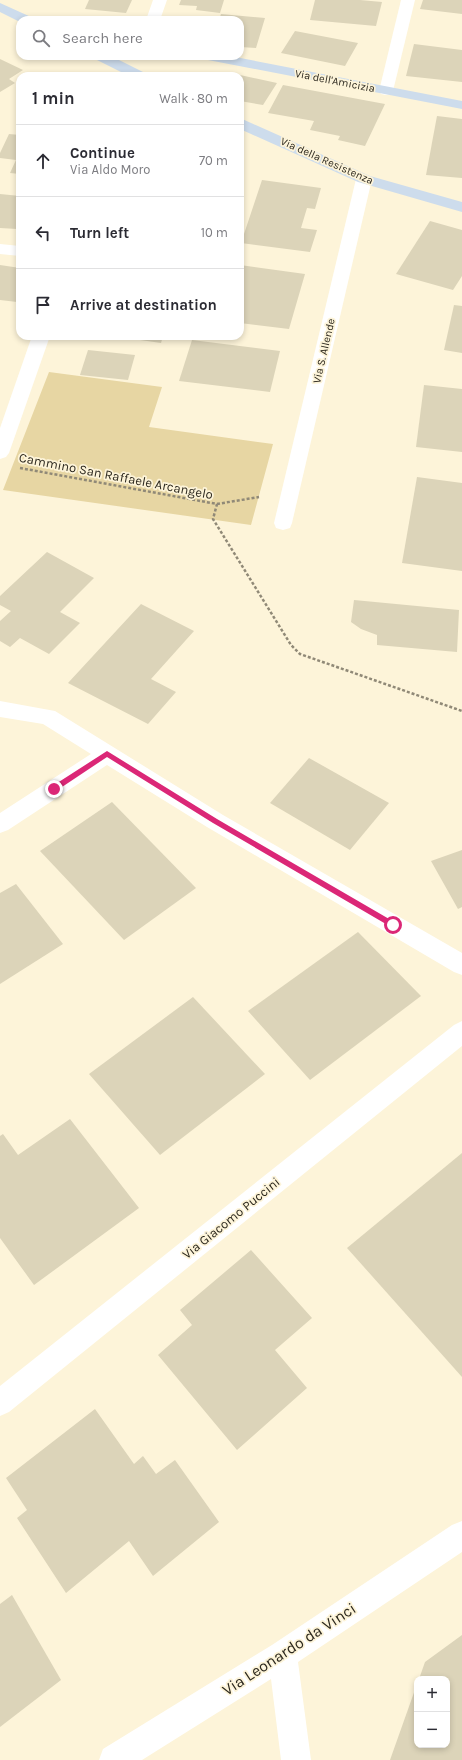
<!DOCTYPE html>
<html lang="en">
<head>
<meta charset="utf-8">
<style>
  :root { --surface:#fff; --page:#f2f2f3; --text:#2b2b33; --muted:#7c7c81; --line:#e1e1e2 }
  body { margin:0; font-family:Karla,sans-serif; background:var(--page); color:var(--text) }
  .controls { position:absolute; right:12px; bottom:12px; display:grid; overflow:hidden; border-radius:8px; box-shadow:0 2px 6px #0003 }
  .controls button { width:36px; height:36px; display:grid; place-items:center; padding:0; border:0; border-bottom:1px solid var(--line); background:var(--surface); color:var(--text); font:20px sans-serif }
  .stop { position:absolute; width:12px; height:12px; margin:-9px; border:3px solid #db2777; border-radius:50%; background:#fff }
  .stop.end { background:#db2777; border-color:#fff; box-shadow:0 1px 4px #0008 }
  .list { margin:0; padding:0; list-style:none }
  h2 { display:flex; justify-content:space-between; align-items:center; height:52px; margin:0; padding:0 16px; font-size:17px }
  h2 small { font-size:13px; font-weight:400; color:var(--muted) }
  .list li { display:grid; grid-template-columns:26px 1fr auto; gap:12px; align-items:center; box-sizing:border-box; height:72px; padding:0 16px; border-top:1px solid var(--line) }
  .list b { display:block; font-size:15px; white-space:nowrap }
  .list p { margin:0; font-size:13px; white-space:nowrap; color:var(--muted) }
  .list em { font-size:13px; font-style:normal; color:var(--muted) }
  .icon { flex:none; width:22px; height:22px; fill:none; stroke:currentColor; stroke-width:2; stroke-linecap:round; stroke-linejoin:round }
  .map { position:relative; flex:none; width:462px; height:1760px; overflow:hidden }
  .search { position:absolute; background:var(--surface); box-shadow:0 2px 6px #0003; left:16px; top:16px; width:228px; height:44px; display:flex; align-items:center; gap:10px; box-sizing:border-box; padding:0 14px; border-radius:12px; color:var(--muted); font-size:15px }
  .panel { position:absolute; background:var(--surface); box-shadow:0 2px 6px #0003; left:16px; top:72px; width:228px; height:268px; border-radius:12px }
  .map>svg:first-child { display:block }
</style>
</head>
<body>
<div class="map">
<svg width="462" height="1760" viewBox="0 0 462 1760">
  <rect width="100%" height="100%" fill="#fdf4d9"/>
  <polygon fill="#e7d6a3" points="49,372 162,387 149,427 273,444 251,525 3,490"/>
  <g fill="#dcd4b9">
    <polygon points="89,0 132,0 126,13 85,9"/>
    <polygon points="181,0 224,0 220,13 196,10 197,6 179,5"/>
    <polygon points="315,0 360,0 382,2 376,26 310,20"/>
    <polygon points="423,0 462,0 462,14 420,9"/>
    <polygon points="221,14 265,18 256,48 240,47 240,20 219,20"/>
    <polygon points="295,31 358,43 345,66 281,53"/>
    <polygon points="414,44 462,50 462,82 406,76"/>
    <polygon points="0,59 23,70 9,79 15,83 0,92"/>
    <polygon points="235,74 240,75 277,83 263,105 240,101 240,76 232,76"/>
    <polygon points="283,85 385,104 365,146 338,140 340,136 310,130 314,121 268,113"/>
    <polygon points="437,116 462,119 462,178 426,175"/>
    <polygon points="9,134 20,135 20,174 10,173 16,160 0,158 0,153"/>
    <polygon points="262,180 321,188 315,209 307,208 301,228 317,230 310,252 241,243"/>
    <polygon points="0,194 20,196 20,223 17,229 0,228"/>
    <polygon points="430,221 462,230 462,276 453,290 396,274"/>
    <polygon points="0,265 20,268 20,293 17,302 0,300"/>
    <polygon points="240,265 305,274 289,329 240,323"/>
    <polygon points="454,305 462,306 462,353 444,350"/>
    <polygon points="112,336 163,336 161,343"/>
    <polygon points="192,340 280,351 270,392 179,381"/>
    <polygon points="88,350 135,355 128,380 80,375"/>
    <polygon points="424,385 462,389 462,452 416,447"/>
    <polygon points="417,477 462,483 462,571 402,563"/>
    <polygon points="47,552 94,578 60,612 80,623 49,654 20,638 10,647 0,641 0,621 11,611 0,605 0,596"/>
    <polygon points="354,600 459,610 457,652 377,645 377,635 361,629 351,622"/>
    <polygon points="141,604 194,631 151,679 176,692 148,724 68,683"/>
    <polygon points="309,758 389,803 350,850 270,803"/>
    <polygon points="112,802 196,888 124,940 40,851"/>
    <polygon points="462,850 462,907 458,909 431,861"/>
    <polygon points="16,884 63,944 0,984 0,893"/>
    <polygon points="358,932 421,996 310,1080 248,1011"/>
    <polygon points="193,997 265,1074 160,1155 89,1074"/>
    <polygon points="70,1119 139,1208 34,1285 0,1238 0,1136 3,1134 18,1155"/>
    <polygon points="462,1153 462,1377 347,1248"/>
    <polygon points="251,1250 312,1318 275,1350 307,1388 237,1450 158,1355 192,1325 180,1310"/>
    <polygon points="95,1409 134,1464 143,1456 156,1474 175,1460 219,1522 153,1576 129,1541 66,1593 17,1518 27,1510 6,1478"/>
    <polygon points="12,1595 61,1680 0,1727 0,1604"/>
    <polygon points="462,1635 462,1760 390,1760 417,1684 417,1745 447,1745 447,1679 419,1679 425,1662"/>
  </g>
  <g fill="none" stroke-linecap="round" stroke-linejoin="round">
    <g stroke="#908977" stroke-width="2.5" stroke-dasharray="3 2" stroke-linecap="butt">
      <polyline points="20,468 217,504 213,519 291,645 300,654 462,711"/>
      <polyline points="217,504 259,497"/>
    </g>
    <g fill="#fff" fill-rule="evenodd">
      <polygon points="153,0 167,0 160,20 146,20"/>
      <polygon points="401,0 415,0 393,91 391,94 386,95 381,94 379,91"/>
      <polygon points="364,174 370,176 372,179 292,523 290,528 283,530 276,528 274,523 356,179 358,176"/>
      <polygon points="0,244 20,246 20,256 0,254"/>
      <polygon points="32,336 50,336 9,453 6,457 0,459 0,428"/>
      <polygon points="0,701 55,711 223,815 462,953 462,975 454,972 207,827 107,765 8,830 0,833 0,813 91,754 43,724 0,717"/>
      <polygon points="462,1021 462,1046 9,1412 0,1416 0,1386 454,1025"/>
      <polygon points="462,1521 462,1552 298,1662 311,1760 281,1760 271,1679 142,1760 99,1760 103,1749 272,1645 452,1525"/>
    </g>
    <g fill="#cddcec" fill-rule="evenodd">
      <polygon points="0,3 31,17 33,20 20,20 20,22 0,12"/>
      <polygon points="93,56 111,56 145,73 147,76 129,76 95,59"/>
      <polygon points="201,56 230,56 462,101 462,109 208,60 203,59"/>
      <polygon points="240,118 370,176 462,202 462,212 358,182 240,129"/>
    </g>
  </g>
  <polygon fill="#db2777" points="107,751 217,819 396,923 396,927 391,927 213,823 107,757 56,791 51,791 51,787"/>
  <g text-anchor="middle" dominant-baseline="central" stroke-width="3.5" stroke-linejoin="round" paint-order="stroke">
    <g font-size="11" fill="#2c281e" stroke="#fdf4d9">
      <text transform="translate(335 81) rotate(11)">Via dell'Amicizia</text>
      <text transform="translate(327 161) rotate(24)">Via della Resistenza</text>
      <text transform="translate(324 351) rotate(-77)">Via S. Allende</text>
    </g>
    <g font-size="13" fill="#2c281e" stroke="#fdf4d9">
      <text transform="translate(116 476) rotate(11)">Cammino San Raffaele Arcangelo</text>
      <text transform="translate(231 1218) rotate(-39)">Via Giacomo Puccini</text>
    </g>
    <g font-size="16" fill="#2c281e" stroke="#fdf4d9">
      <text transform="translate(289 1649) rotate(-33)">Via Leonardo da Vinci</text>
    </g>
  </g>
</svg>
<div class="controls">
<button>+</button>
<button>−</button>
</div>
<div class="stop" style="left:393px;top:925px"></div>
<div class="stop end" style="left:54px;top:789px"></div>
<div class="search"><svg class="icon" aria-label="search" viewBox="0 0 24 24"><circle cx="10" cy="10" r="6"/><path d="M15 15l6 6"/></svg>Search here</div>
<section class="panel">
<h2>1 min<small>Walk · 80 m</small></h2>
<ul class="list">
<li><svg class="icon" aria-label="ahead" viewBox="0 0 24 24"><path d="M12 20V5M6 11l6-6 6 6"/></svg><div><b>Continue</b><p>Via Aldo Moro</p></div><em>70 m</em></li>
<li><svg class="icon" aria-label="left" viewBox="0 0 24 24"><path d="M17 20v-9H6M10 6l-5 5 5 5"/></svg><div><b>Turn left</b></div><em>10 m</em></li>
<li><svg class="icon" aria-label="arrive" viewBox="0 0 24 24"><path d="M6 21V4h12l-3 4 3 4H6"/></svg><div><b>Arrive at destination</b></div></li>
</ul>
</section>
</div>
</body>
</html>
